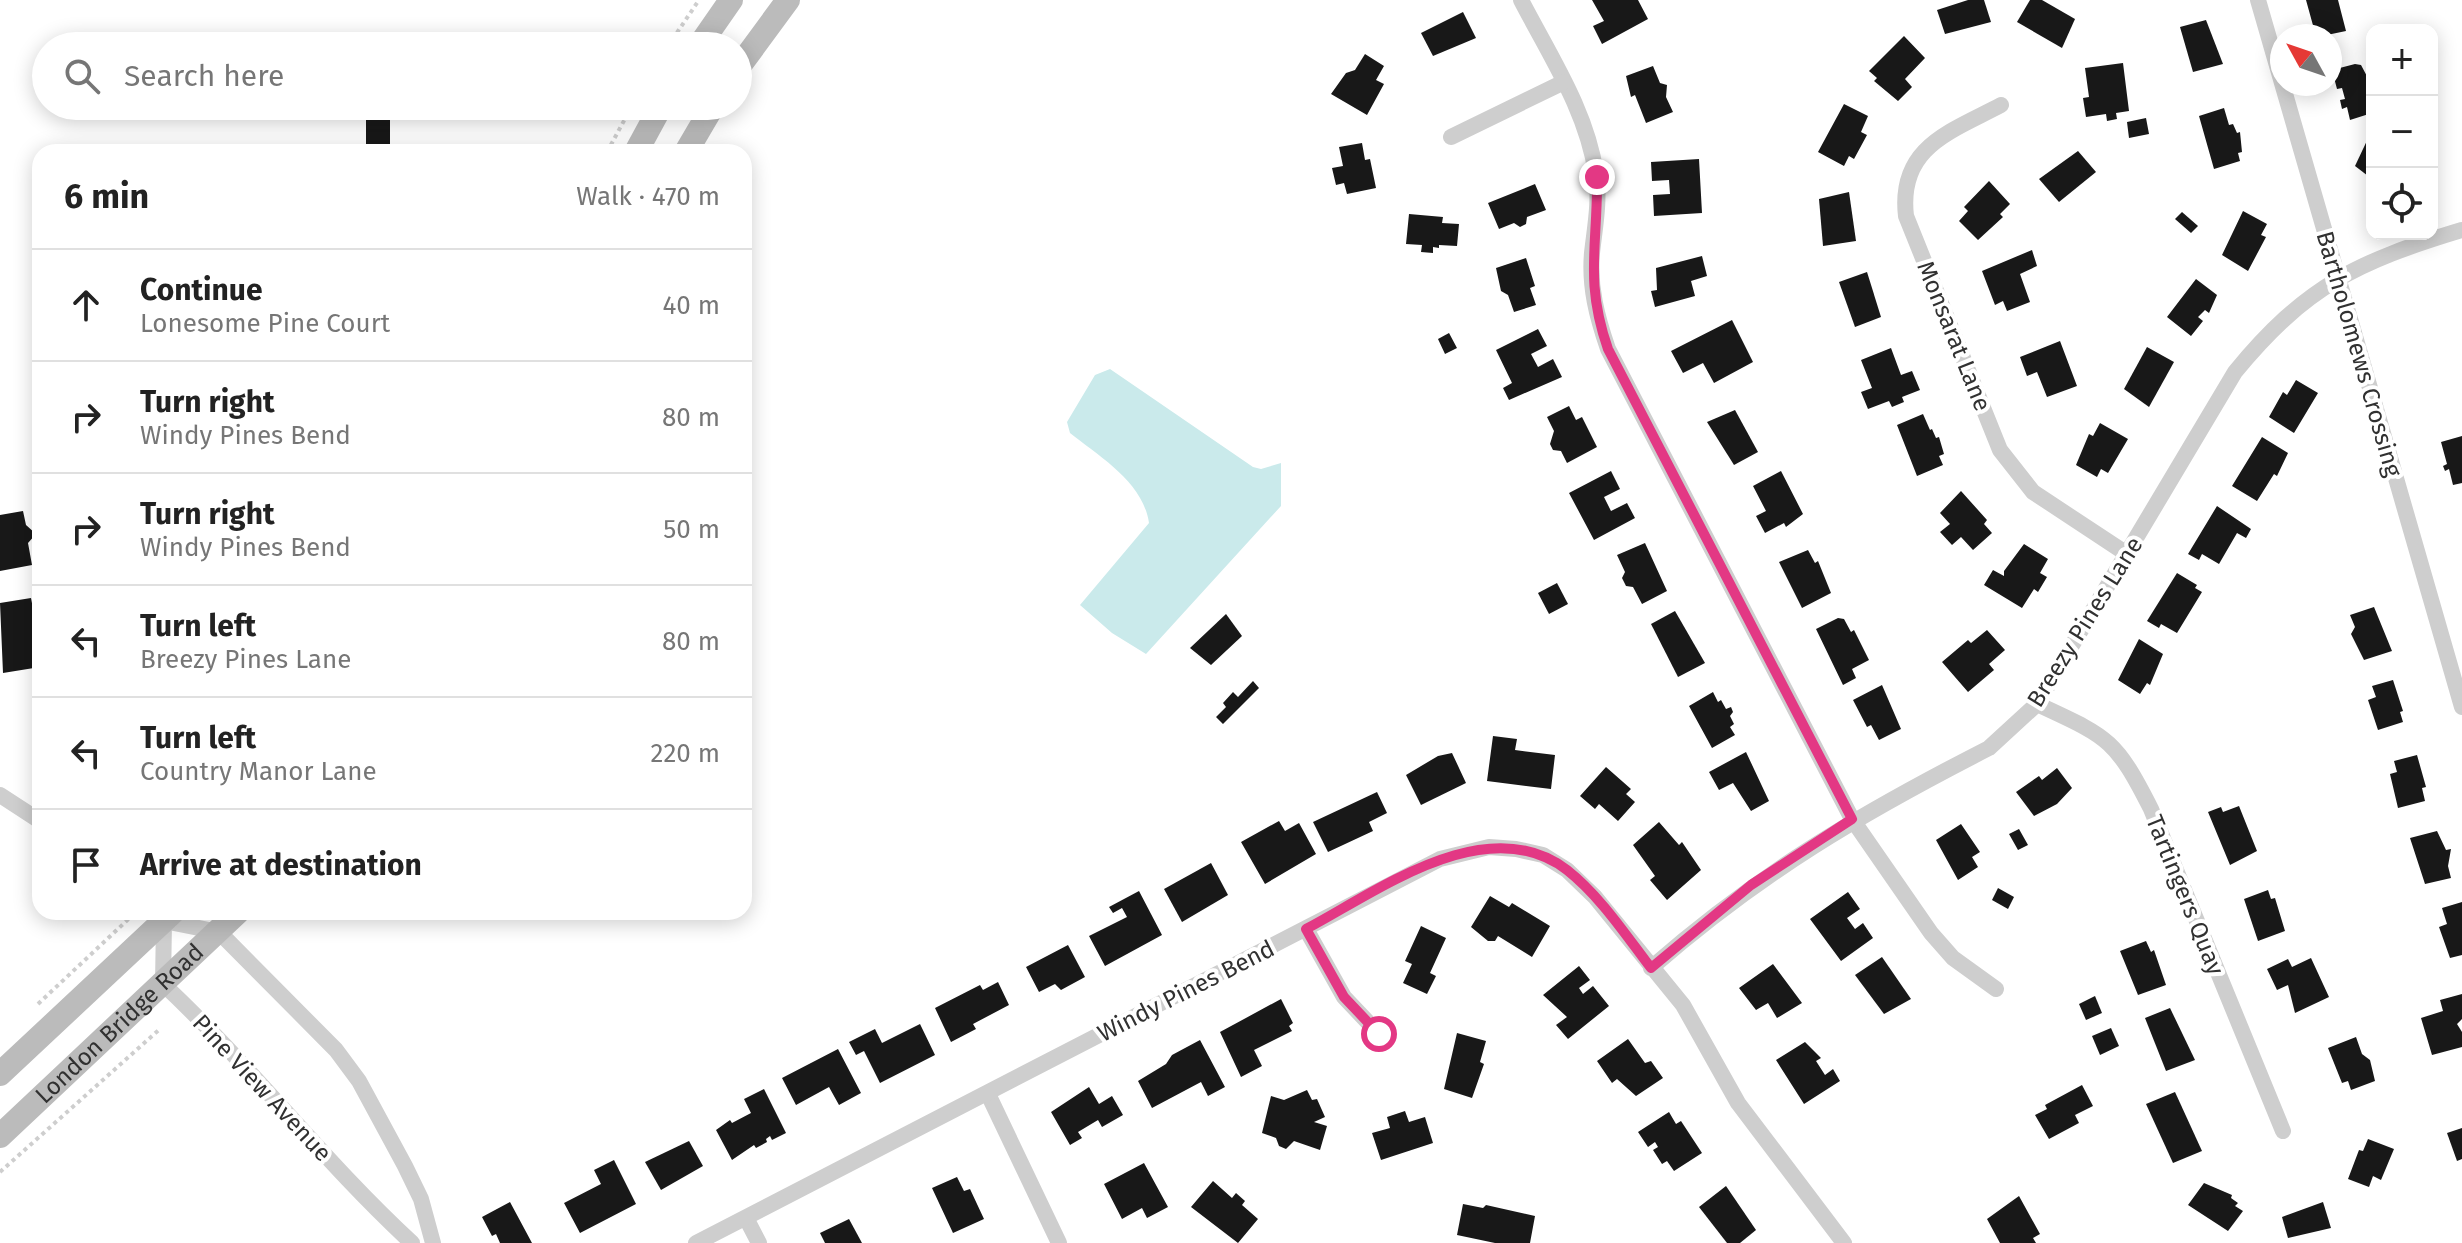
<!DOCTYPE html>
<html lang="en">
<head>
<meta charset="utf-8">
<style>
  :root { --surface:#fff; --page:#f6f6f6; --text:#222; --muted:#767676; --line:#e0e0e0 }
  body { margin:0; font-family:"Fira Sans",sans-serif; background:var(--page); color:var(--text) }
  .controls { position:absolute; right:24px; top:24px; display:grid; overflow:hidden; border-radius:16px; box-shadow:0 4px 20px #0003 }
  .controls button { width:72px; height:72px; display:grid; place-items:center; padding:0; border:0; border-bottom:2px solid var(--line); background:var(--surface); color:var(--text); font:40px sans-serif }
  .compass { position:absolute; left:2270px; top:24px; width:72px; height:72px; border-radius:50%; background:var(--surface); box-shadow:0 4px 20px #0003; rotate:310deg }
  .stop { position:absolute; width:24px; height:24px; margin:-18px; border:6px solid #e33884; border-radius:50%; background:#fff }
  .stop.end { background:#e33884; border-color:#fff; box-shadow:0 2px 8px #0008 }
  .list { margin:0; padding:0; list-style:none }
  h2 { display:flex; justify-content:space-between; align-items:center; height:104px; margin:0; padding:0 32px; font-size:34px }
  h2 small { font-size:26px; font-weight:400; color:var(--muted) }
  .list li { display:grid; grid-template-columns:52px 1fr auto; gap:24px; align-items:center; box-sizing:border-box; height:112px; padding:0 32px; border-top:2px solid var(--line) }
  .list b { display:block; font-size:30px; white-space:nowrap }
  .list p { margin:0; font-size:26px; white-space:nowrap; color:var(--muted) }
  .list em { font-size:26px; font-style:normal; color:var(--muted) }
  .icon { flex:none; width:44px; height:44px; fill:none; stroke:currentColor; stroke-width:2; stroke-linecap:round; stroke-linejoin:round }
  .map { position:relative; flex:none; width:2462px; height:1243px; overflow:hidden }
  .search { position:absolute; background:var(--surface); box-shadow:0 4px 20px #0003; left:32px; top:32px; width:720px; height:88px; display:flex; align-items:center; gap:20px; box-sizing:border-box; padding:0 28px; border-radius:44px; color:var(--muted); font-size:30px }
  .panel { position:absolute; background:var(--surface); box-shadow:0 4px 20px #0003; left:32px; top:144px; width:720px; height:776px; border-radius:24px }
  .map>svg:first-child { display:block }
</style>
</head>
<body>
<div class="map">
<svg width="2462" height="1243" viewBox="0 0 2462 1243">
  <rect width="100%" height="100%" fill="#fff"/>
  <path fill="#caeaeb" d="M1110,369L1253,467L1261,469L1281,463V506L1146,654L1112,633L1080,605L1149,523C1143,482 1100,457 1070,433L1067,422L1095,375Z"/>
  <g fill="#181818">
    <polygon points="1592,0 1638,0 1648,19 1602,44 1593,26 1604,21"/>
    <polygon points="1968,0 1984,0 1991,22 1945,34 1937,10"/>
    <polygon points="2030,0 2042,0 2075,19 2062,48 2017,22"/>
    <polygon points="2306,0 2338,0 2346,31 2322,36 2320,28 2314,29"/>
    <polygon points="1463,12 1476,38 1433,56 1421,33"/>
    <polygon points="2206,20 2223,64 2193,72 2180,27"/>
    <polygon points="1904,36 1925,58 1905,79 1912,87 1898,101 1874,81 1877,78 1869,71"/>
    <polygon points="1365,54 1384,66 1376,80 1384,84 1367,115 1331,94 1346,73 1355,70"/>
    <polygon points="2123,63 2129,111 2116,113 2117,119 2107,121 2106,114 2086,117 2083,98 2089,97 2085,68"/>
    <polygon points="2355,64 2361,65 2369,80 2372,113 2350,120 2347,107 2342,109 2340,100 2345,99 2342,88 2337,89 2332,70"/>
    <polygon points="1653,66 1660,83 1667,85 1666,97 1673,112 1646,123 1635,95 1631,97 1626,76"/>
    <polygon points="1844,104 1868,116 1861,132 1867,135 1854,159 1849,156 1844,166 1818,152"/>
    <polygon points="2224,108 2229,125 2233,124 2237,133 2240,132 2242,152 2238,153 2240,161 2214,169 2199,116"/>
    <rect x="366" y="110" width="24" height="36"/>
    <polygon points="2146,118 2149,134 2129,138 2127,122"/>
    <polygon points="2372,130 2372,179 2355,166"/>
    <polygon points="1362,143 1365,160 1370,159 1376,188 1347,194 1344,183 1336,185 1332,168 1343,166 1339,147"/>
    <polygon points="2078,151 2096,172 2059,202 2039,179"/>
    <polygon points="1699,159 1702,213 1654,216 1653,195 1670,194 1669,180 1652,181 1651,162"/>
    <polygon points="1989,181 2010,204 2000,214 2003,217 1978,240 1959,221 1968,211 1964,207"/>
    <polygon points="1535,184 1546,210 1527,217 1526,224 1520,227 1514,223 1499,229 1488,203"/>
    <polygon points="1849,192 1856,241 1823,246 1819,199"/>
    <polygon points="2243,211 2267,224 2261,235 2266,237 2248,271 2222,255"/>
    <polygon points="2182,212 2198,226 2191,233 2175,219"/>
    <polygon points="1409,214 1443,217 1442,223 1459,224 1457,246 1439,245 1439,248 1433,247 1433,253 1421,252 1422,245 1406,244"/>
    <polygon points="2032,250 2037,266 2020,274 2030,302 2007,311 2003,301 1995,305 1982,271"/>
    <polygon points="1702,256 1707,276 1691,281 1695,296 1655,307 1651,291 1657,290 1656,268"/>
    <polygon points="1526,258 1535,286 1530,288 1536,305 1514,312 1508,295 1501,291 1496,268"/>
    <polygon points="1867,272 1881,317 1855,327 1839,282"/>
    <polygon points="2196,279 2217,295 2209,313 2205,310 2198,317 2203,321 2191,336 2167,317"/>
    <polygon points="1732,320 1753,362 1714,383 1703,363 1683,373 1671,351"/>
    <polygon points="1538,329 1547,346 1531,354 1538,367 1553,359 1562,377 1509,400 1503,388 1512,383 1496,350"/>
    <polygon points="1449,333 1457,348 1445,354 1438,339"/>
    <polygon points="2060,341 2077,386 2047,397 2037,372 2027,376 2020,357"/>
    <polygon points="2147,347 2174,362 2149,407 2124,389"/>
    <polygon points="1891,348 1901,375 1912,371 1920,390 1902,397 1904,402 1892,407 1889,401 1868,409 1861,392 1872,388 1861,360"/>
    <polygon points="2296,380 2318,393 2294,433 2269,417 2283,392 2287,395"/>
    <polygon points="1569,406 1576,420 1582,417 1597,447 1567,463 1561,451 1553,450 1550,444 1554,431 1547,417"/>
    <polygon points="1735,410 1758,452 1734,465 1707,422"/>
    <polygon points="1923,414 1930,430 1932,429 1936,438 1939,437 1944,454 1939,456 1943,465 1917,476 1897,425"/>
    <polygon points="2100,423 2128,439 2108,473 2101,469 2097,477 2076,465 2089,434 2093,436"/>
    <polygon points="2462,436 2462,483 2453,485 2449,469 2445,471 2443,466 2447,464 2441,442"/>
    <polygon points="2262,437 2288,453 2277,476 2274,474 2257,501 2232,486"/>
    <polygon points="1611,471 1620,489 1604,497 1611,511 1627,503 1635,518 1594,540 1569,493"/>
    <polygon points="1781,471 1803,514 1786,527 1784,523 1765,533 1756,516 1766,511 1753,486"/>
    <polygon points="1961,491 1987,520 1984,524 1992,533 1973,550 1961,537 1952,545 1940,532 1950,524 1940,513"/>
    <polygon points="2217,506 2251,529 2246,538 2237,533 2219,564 2202,554 2199,560 2188,554"/>
    <polygon points="23,511 26,525 36,534 28,543 32,565 0,571 0,515"/>
    <polygon points="1645,543 1667,591 1642,604 1633,587 1626,586 1622,578 1625,572 1617,555"/>
    <polygon points="2024,544 2048,559 2040,573 2047,577 2038,592 2034,589 2022,608 1984,585 1993,570 2004,576 2004,571"/>
    <polygon points="1808,550 1815,563 1818,561 1831,593 1802,608 1779,562"/>
    <polygon points="2177,573 2197,585 2195,588 2202,592 2177,633 2161,624 2159,628 2147,621"/>
    <polygon points="1557,583 1568,604 1549,614 1538,593"/>
    <polygon points="31,598 35,619 40,618 40,667 3,673 0,603"/>
    <polygon points="2374,607 2392,651 2364,660 2351,634 2355,627 2350,615"/>
    <polygon points="1675,611 1705,663 1678,677 1651,624"/>
    <polygon points="1226,614 1242,636 1211,665 1190,648"/>
    <polygon points="1838,618 1844,619 1851,632 1854,630 1869,660 1852,669 1856,678 1843,685 1816,629"/>
    <polygon points="1987,630 2005,650 1989,664 1994,670 1968,692 1942,662 1968,640 1971,643"/>
    <polygon points="2139,639 2163,654 2150,685 2147,683 2140,694 2118,680"/>
    <polygon points="2393,680 2403,711 2400,712 2403,722 2378,730 2368,700 2376,697 2372,686"/>
    <polygon points="1253,681 1259,688 1223,724 1216,717 1226,707 1223,703 1233,692 1238,697"/>
    <polygon points="1882,685 1901,729 1879,740 1871,725 1867,727 1853,700"/>
    <polygon points="1713,692 1718,702 1721,700 1726,709 1731,707 1733,712 1730,716 1734,724 1730,727 1735,735 1712,748 1689,706"/>
    <polygon points="1493,736 1517,739 1515,750 1555,755 1551,789 1487,781"/>
    <polygon points="1746,752 1769,801 1751,811 1733,783 1719,790 1709,772"/>
    <polygon points="1452,753 1466,783 1421,805 1406,775 1438,756"/>
    <polygon points="2417,755 2426,787 2422,788 2425,801 2398,808 2390,774 2397,772 2394,761"/>
    <polygon points="1606,767 1631,789 1626,794 1635,802 1618,821 1599,804 1595,809 1580,796"/>
    <polygon points="2057,768 2072,788 2057,804 2034,816 2016,792 2039,776 2042,780"/>
    <polygon points="1377,792 1387,813 1369,822 1373,831 1328,852 1313,822"/>
    <polygon points="2239,806 2257,851 2230,865 2208,812 2221,807 2223,812"/>
    <polygon points="1279,821 1285,831 1299,823 1316,854 1265,884 1241,842"/>
    <polygon points="1659,822 1679,845 1682,842 1701,870 1667,900 1650,880 1655,876 1633,845"/>
    <polygon points="1961,824 1980,852 1972,857 1978,867 1958,880 1936,840"/>
    <polygon points="2019,829 2028,845 2018,850 2009,834"/>
    <polygon points="2437,831 2446,850 2451,849 2448,866 2451,878 2425,884 2410,838"/>
    <polygon points="1211,863 1228,895 1182,922 1164,889"/>
    <polygon points="1998,888 2014,897 2008,909 1992,900"/>
    <polygon points="2268,890 2271,899 2275,898 2285,931 2258,941 2244,899"/>
    <polygon points="1139,891 1162,935 1105,966 1089,936 1127,917 1122,908 1113,913 1109,907"/>
    <polygon points="1848,892 1860,909 1847,918 1855,929 1863,923 1873,938 1841,961 1810,919"/>
    <polygon points="1490,896 1509,907 1512,903 1550,926 1532,957 1498,936 1495,941 1488,941 1471,927"/>
    <polygon points="2462,902 2462,955 2450,958 2439,927 2447,924 2442,908"/>
    <polygon points="1421,926 1446,938 1430,973 1436,976 1427,994 1403,983 1412,964 1405,961"/>
    <polygon points="2146,941 2151,952 2154,950 2166,985 2138,995 2120,951"/>
    <polygon points="1068,945 1085,977 1061,990 1055,984 1039,992 1026,967"/>
    <polygon points="1882,957 1911,999 1884,1014 1855,975"/>
    <polygon points="2311,958 2329,997 2295,1013 2288,985 2277,990 2267,969 2288,959 2292,967"/>
    <polygon points="1773,964 1802,1003 1777,1018 1768,1003 1756,1010 1739,988"/>
    <polygon points="1579,966 1590,980 1579,988 1583,994 1593,986 1609,1006 1568,1039 1556,1025 1567,1017 1543,995"/>
    <polygon points="998,982 1009,1005 973,1024 976,1029 951,1042 935,1008 980,985 983,990"/>
    <polygon points="2462,994 2462,1019 2457,1024 2462,1032 2462,1047 2432,1055 2421,1018 2443,1011 2440,1000"/>
    <polygon points="2095,996 2102,1013 2086,1020 2079,1004"/>
    <polygon points="1281,999 1293,1023 1289,1026 1292,1031 1254,1050 1262,1066 1241,1077 1220,1032"/>
    <polygon points="2170,1008 2195,1060 2166,1071 2145,1018"/>
    <polygon points="920,1024 935,1055 880,1083 864,1051 856,1055 849,1042 875,1029 882,1043"/>
    <polygon points="2111,1028 2119,1046 2100,1055 2092,1036"/>
    <polygon points="1457,1033 1486,1041 1480,1062 1484,1064 1472,1098 1444,1089"/>
    <polygon points="2356,1037 2362,1054 2370,1060 2375,1081 2351,1090 2348,1081 2342,1083 2328,1048"/>
    <polygon points="1628,1039 1645,1063 1651,1061 1663,1078 1636,1096 1617,1079 1612,1083 1597,1061"/>
    <polygon points="1200,1040 1225,1087 1208,1096 1201,1082 1152,1108 1138,1081 1166,1064 1172,1055"/>
    <polygon points="1805,1042 1821,1058 1816,1061 1825,1075 1833,1069 1840,1081 1804,1104 1776,1060"/>
    <polygon points="838,1049 861,1093 839,1105 829,1087 796,1105 782,1078"/>
    <polygon points="2082,1085 2093,1106 2075,1115 2079,1123 2049,1139 2035,1115 2047,1109 2045,1105"/>
    <polygon points="1089,1087 1099,1104 1112,1096 1123,1115 1102,1127 1098,1120 1078,1132 1082,1138 1070,1145 1051,1112"/>
    <polygon points="764,1089 786,1133 772,1140 770,1136 766,1139 767,1142 756,1148 754,1145 732,1160 716,1130 730,1120 732,1123 751,1113 744,1099"/>
    <polygon points="1307,1090 1312,1100 1317,1099 1325,1117 1314,1122 1327,1126 1320,1150 1294,1141 1286,1149 1279,1146 1276,1138 1262,1133 1271,1096 1284,1100"/>
    <polygon points="2175,1092 2202,1151 2173,1163 2146,1104"/>
    <polygon points="1405,1111 1409,1122 1425,1117 1433,1143 1381,1160 1372,1133 1390,1128 1387,1117"/>
    <polygon points="1669,1112 1676,1124 1681,1121 1702,1153 1674,1171 1667,1161 1662,1164 1653,1150 1658,1147 1655,1142 1648,1147 1638,1132"/>
    <polygon points="2462,1128 2462,1159 2457,1161 2447,1133"/>
    <polygon points="2368,1139 2394,1149 2381,1180 2373,1176 2369,1187 2348,1179 2359,1150 2363,1151"/>
    <polygon points="689,1141 703,1166 661,1190 645,1162"/>
    <polygon points="614,1160 636,1204 580,1233 564,1203 601,1184 594,1170"/>
    <polygon points="1144,1163 1168,1207 1147,1218 1142,1208 1122,1219 1104,1184"/>
    <polygon points="957,1177 964,1191 970,1189 984,1219 953,1233 932,1188"/>
    <polygon points="1213,1181 1232,1198 1236,1193 1245,1201 1242,1205 1258,1219 1238,1243 1191,1207"/>
    <polygon points="2204,1183 2232,1195 2231,1198 2238,1203 2235,1206 2243,1211 2228,1231 2188,1205"/>
    <polygon points="1726,1186 1756,1230 1740,1243 1727,1243 1699,1207"/>
    <polygon points="2019,1196 2040,1234 2033,1238 2036,1243 2000,1243 1987,1219"/>
    <polygon points="510,1202 532,1243 500,1243 496,1234 492,1236 482,1217"/>
    <polygon points="2323,1202 2331,1228 2288,1238 2282,1217"/>
    <polygon points="1463,1204 1483,1208 1486,1205 1535,1216 1530,1243 1495,1243 1457,1235"/>
    <polygon points="849,1219 862,1243 825,1243 820,1233"/>
  </g>
  <g fill="none" stroke-linecap="round" stroke-linejoin="round">
    <g stroke="#cecece" stroke-width="4" stroke-dasharray="4 4" stroke-linecap="butt">
      <polyline points="668,46 699,0"/>
      <polyline points="738,99 745,87"/>
      <polyline points="607,152 632,106"/>
      <polyline points="38,1004 136,912"/>
      <polyline points="0,1172 161,1028"/>
    </g>
    <g stroke="#cecece" stroke-width="16">
      <path d="M1521,0C1550,56 1587,111 1596,174C1600,201 1595,226 1592,253C1589,287 1597,317 1608,349L1852,819L1931,933L1953,958L1996,989"/>
      <polyline points="2258,0 2462,707"/>
      <path d="M2001,105C1950,132 1898,147 1906,216L2000,450L2033,492L2127,554"/>
      <polyline points="1451,137 1564,82"/>
      <path d="M2037,704C2108,737 2115,738 2151,809L2283,1131"/>
      <polyline points="0,795 40,821"/>
      <polyline points="164,921 219,932 336,1050 359,1081 405,1166 421,1199 433,1243"/>
      <path d="M164,921L163,984C251,1066 324,1162 412,1243"/>
      <polyline points="1306,929 1344,997 1379,1034"/>
      <path d="M1651,968C1761,872 1860,814 1989,748L2037,704L2235,372C2306,286 2356,262 2462,230"/>
      <polyline points="988,1094 1059,1243"/>
      <polyline points="746,1218 759,1243"/>
      <polyline points="696,1243 1440,859 1489,847 1516,849 1543,855 1567,870 1595,897 1683,1005 1738,1103 1844,1243"/>
    </g>
    <g stroke="#bbb" stroke-width="24">
      <polyline points="699,46 731,0"/>
      <polyline points="738,68 788,0"/>
      <polyline points="636,152 661,106"/>
      <polyline points="686,152 713,106"/>
      <polyline points="0,1074 173,912"/>
      <path id="s1" d="M0,1136L238,912"/>
    </g>
  </g>
  <g fill="none" stroke-linecap="round" stroke-linejoin="round">
    <path stroke="#e33884" stroke-width="10" d="M1379,1034L1344,997L1306,929C1378,891 1487,809 1567,870C1600,896 1625,934 1651,968L1751,885L1852,819L1608,349C1584,280 1598,246 1597,177"/>
  </g>
  <g text-anchor="middle" dominant-baseline="central" stroke-width="8" stroke-linejoin="round" paint-order="stroke">
    <g font-size="24" fill="#313131" stroke="#fff">
      <text transform="translate(1954 336) rotate(68)">Monsarat Lane</text>
      <text transform="translate(2359 354) rotate(74)">Bartholomews Crossing</text>
      <text transform="translate(2085 622) rotate(-58)">Breezy Pines Lane</text>
      <text transform="translate(2185 895) rotate(68)">Tartingers Quay</text>
      <text transform="translate(1186 991) rotate(-27)">Windy Pines Bend</text>
      <text stroke="none"><textPath href="#s1" startOffset="164">London Bridge Road</textPath></text>
      <text transform="translate(262 1088) rotate(47)">Pine View Avenue</text>
    </g>
  </g>
</svg>
<div class="controls">
<button>+</button>
<button>−</button>
<button><svg class="icon" aria-label="locate" viewBox="0 0 24 24"><circle cx="12" cy="12" r="6"/><path d="M12 2v4M12 18v4M2 12h4M18 12h4"/></svg></button>
</div>
<svg class="compass" viewBox="-18 -18 36 36"><path d="M0-13l5 13h-10z" fill="#e53935"/><path d="M0 13l5-13h-10z" fill="#767676"/></svg>
<div class="stop" style="left:1379px;top:1034px"></div>
<div class="stop end" style="left:1597px;top:177px"></div>
<div class="search"><svg class="icon" aria-label="search" viewBox="0 0 24 24"><circle cx="10" cy="10" r="6"/><path d="M15 15l6 6"/></svg>Search here</div>
<section class="panel">
<h2>6 min<small>Walk · 470 m</small></h2>
<ul class="list">
<li><svg class="icon" aria-label="ahead" viewBox="0 0 24 24"><path d="M12 20V5M6 11l6-6 6 6"/></svg><div><b>Continue</b><p>Lonesome Pine Court</p></div><em>40 m</em></li>
<li><svg class="icon" aria-label="right" viewBox="0 0 24 24"><path d="M7 20v-9h11M14 6l5 5-5 5"/></svg><div><b>Turn right</b><p>Windy Pines Bend</p></div><em>80 m</em></li>
<li><svg class="icon" aria-label="right" viewBox="0 0 24 24"><path d="M7 20v-9h11M14 6l5 5-5 5"/></svg><div><b>Turn right</b><p>Windy Pines Bend</p></div><em>50 m</em></li>
<li><svg class="icon" aria-label="left" viewBox="0 0 24 24"><path d="M17 20v-9H6M10 6l-5 5 5 5"/></svg><div><b>Turn left</b><p>Breezy Pines Lane</p></div><em>80 m</em></li>
<li><svg class="icon" aria-label="left" viewBox="0 0 24 24"><path d="M17 20v-9H6M10 6l-5 5 5 5"/></svg><div><b>Turn left</b><p>Country Manor Lane</p></div><em>220 m</em></li>
<li><svg class="icon" aria-label="arrive" viewBox="0 0 24 24"><path d="M6 21V4h12l-3 4 3 4H6"/></svg><div><b>Arrive at destination</b></div></li>
</ul>
</section>
</div>
</body>
</html>
